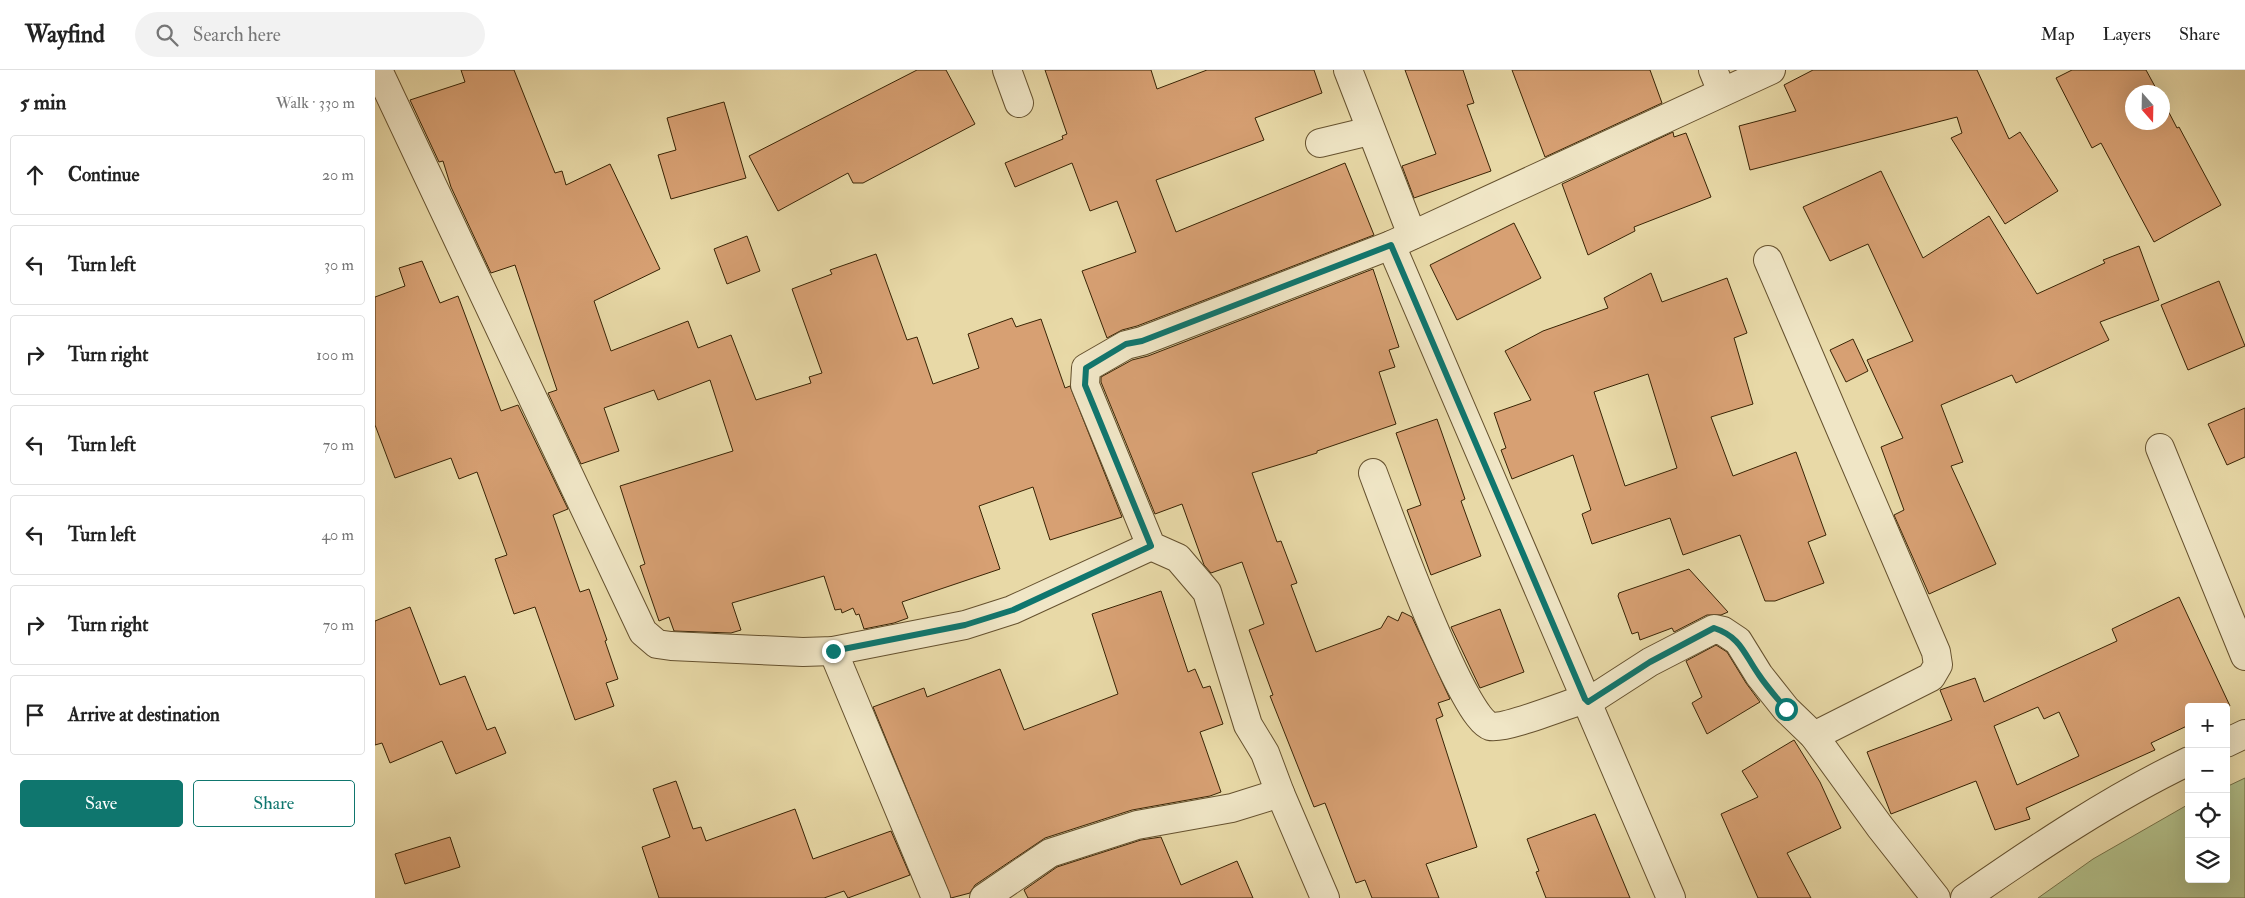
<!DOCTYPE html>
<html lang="en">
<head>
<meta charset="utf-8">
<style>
  :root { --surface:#fff; --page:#f2f2f2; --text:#222; --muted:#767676; --line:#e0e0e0; --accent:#0f766e }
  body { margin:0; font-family:"IM FELL Double Pica",serif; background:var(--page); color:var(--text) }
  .controls { position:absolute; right:15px; bottom:15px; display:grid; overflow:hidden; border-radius:5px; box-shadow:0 5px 20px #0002 }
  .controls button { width:45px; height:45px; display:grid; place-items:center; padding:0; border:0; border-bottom:1px solid var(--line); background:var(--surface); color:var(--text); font:25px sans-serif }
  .compass { position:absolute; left:1750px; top:15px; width:45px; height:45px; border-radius:50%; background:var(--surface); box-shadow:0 5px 20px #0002; rotate:160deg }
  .stop { position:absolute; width:15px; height:15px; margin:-11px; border:4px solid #0f766e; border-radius:50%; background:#fff }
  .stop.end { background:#0f766e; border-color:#fff; box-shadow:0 1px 5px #0008 }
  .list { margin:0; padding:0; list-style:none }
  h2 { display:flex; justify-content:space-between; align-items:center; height:65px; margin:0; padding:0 20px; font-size:21px }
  h2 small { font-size:16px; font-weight:400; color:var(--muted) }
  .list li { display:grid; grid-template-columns:32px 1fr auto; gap:15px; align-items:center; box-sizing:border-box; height:80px; margin:0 10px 10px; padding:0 10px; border:1px solid var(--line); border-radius:5px }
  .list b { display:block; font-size:19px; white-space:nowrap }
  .list em { font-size:16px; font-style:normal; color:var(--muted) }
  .actions { display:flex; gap:10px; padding:15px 20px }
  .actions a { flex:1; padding:11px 0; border:1px solid var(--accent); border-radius:5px; text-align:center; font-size:18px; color:var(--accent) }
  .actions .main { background:var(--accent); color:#fff }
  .icon { flex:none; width:28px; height:28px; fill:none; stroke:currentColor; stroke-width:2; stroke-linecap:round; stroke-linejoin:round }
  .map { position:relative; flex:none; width:1870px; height:828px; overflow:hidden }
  header { display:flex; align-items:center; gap:30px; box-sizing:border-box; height:70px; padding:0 25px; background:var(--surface); border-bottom:1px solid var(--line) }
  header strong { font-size:24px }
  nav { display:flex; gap:28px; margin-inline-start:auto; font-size:18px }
  .search { width:350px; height:45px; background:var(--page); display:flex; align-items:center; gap:12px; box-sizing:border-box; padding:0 18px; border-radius:28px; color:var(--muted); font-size:19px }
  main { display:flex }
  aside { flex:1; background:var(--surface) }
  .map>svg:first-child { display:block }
</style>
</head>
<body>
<header>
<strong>Wayfind</strong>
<div class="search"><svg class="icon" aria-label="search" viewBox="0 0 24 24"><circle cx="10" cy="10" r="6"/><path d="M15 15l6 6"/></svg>Search here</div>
<nav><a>Map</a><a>Layers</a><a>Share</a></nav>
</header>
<main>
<aside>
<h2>5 min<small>Walk · 330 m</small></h2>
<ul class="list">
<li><svg class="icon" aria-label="ahead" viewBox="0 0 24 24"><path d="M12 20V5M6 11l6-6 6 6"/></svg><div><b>Continue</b></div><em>20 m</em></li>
<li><svg class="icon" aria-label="left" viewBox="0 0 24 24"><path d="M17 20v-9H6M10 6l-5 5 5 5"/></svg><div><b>Turn left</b></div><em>30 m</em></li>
<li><svg class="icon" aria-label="right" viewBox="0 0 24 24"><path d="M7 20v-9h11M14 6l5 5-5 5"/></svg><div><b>Turn right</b></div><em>100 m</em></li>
<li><svg class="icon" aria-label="left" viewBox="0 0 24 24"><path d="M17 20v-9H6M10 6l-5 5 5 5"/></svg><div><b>Turn left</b></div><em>70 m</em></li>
<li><svg class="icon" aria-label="left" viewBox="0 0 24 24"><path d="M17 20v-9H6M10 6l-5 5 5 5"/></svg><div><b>Turn left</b></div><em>40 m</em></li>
<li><svg class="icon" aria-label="right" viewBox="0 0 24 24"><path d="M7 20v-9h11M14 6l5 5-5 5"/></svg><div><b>Turn right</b></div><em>70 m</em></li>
<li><svg class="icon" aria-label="arrive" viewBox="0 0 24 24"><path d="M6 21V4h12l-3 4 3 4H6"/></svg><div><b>Arrive at destination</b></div></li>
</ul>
<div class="actions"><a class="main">Save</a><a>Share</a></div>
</aside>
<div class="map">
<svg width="1870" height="828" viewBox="0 0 1870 828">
  <rect width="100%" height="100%" fill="#e8d9a7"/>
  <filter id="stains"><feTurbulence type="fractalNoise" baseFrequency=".004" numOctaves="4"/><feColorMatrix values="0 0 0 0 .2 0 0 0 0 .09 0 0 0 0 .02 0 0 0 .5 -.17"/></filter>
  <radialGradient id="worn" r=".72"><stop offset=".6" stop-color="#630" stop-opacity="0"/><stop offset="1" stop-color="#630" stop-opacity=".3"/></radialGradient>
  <polygon fill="#b2c08a" stroke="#767248" points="1870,708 1870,828 1663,828 1718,789 1814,734 1814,809 1851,809 1851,717"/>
  <g fill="#d7a073" stroke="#392405" fill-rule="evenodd">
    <polygon points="86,0 139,0 180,103 187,101 191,115 235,94 285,199 219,231 236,281 313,251 323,278 356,265 381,330 436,313 434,307 447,303 417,219 457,204 455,200 501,184 532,270 542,267 558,314 604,298 593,264 637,248 641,257 666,249 690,318 695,316 747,447 675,470 658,417 604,436 625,499 527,532 533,548 519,553 489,559 484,544 481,545 478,538 467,543 466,539 460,540 449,506 357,533 366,560 356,563 299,561 294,547 284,551 265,496 270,494 245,416 358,381 335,310 283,330 279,320 229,338 244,381 206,394 173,323 182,320 140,195 116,203 76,117 68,91 64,92 35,30 90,12"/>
    <polygon points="542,0 571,0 600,54 488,113 478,113 473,103 403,141 374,86"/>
    <polygon points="670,0 776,0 782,19 832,0 939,0 947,23 880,48 889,70 781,110 801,162 970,93 999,165 762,256 747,260 732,268 707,201 761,182 742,131 715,141 697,93 640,117 630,93 688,69 687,66 692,64"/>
    <polygon points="1030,0 1088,0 1099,33 1092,35 1116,101 1039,128 1027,96 1061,84"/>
    <polygon points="1137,0 1275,0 1287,33 1170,87"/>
    <polygon points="1438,0 1602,0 1634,69 1645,62 1683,121 1630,154 1576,68 1587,63 1582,47 1375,100 1364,56 1421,41 1409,15"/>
    <polygon points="1697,0 1771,0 1783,22 1758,22 1758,52 1788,52 1788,31 1802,58 1804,57 1846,135 1779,172 1726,73 1717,78 1681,8"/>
    <polygon points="349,32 371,108 296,129 283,85 301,80 292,48"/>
    <polygon points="1298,62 1299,67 1311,63 1336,127 1259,157 1260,161 1213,185 1187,114"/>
    <polygon points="1506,101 1548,188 1614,146 1662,224 1730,193 1728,190 1764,176 1784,230 1725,252 1734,270 1641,313 1637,305 1566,335 1588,392 1576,396 1621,494 1554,524 1519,445 1529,440 1506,377 1528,368 1492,290 1538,271 1493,174 1455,191 1428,137"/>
    <polygon points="1139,153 1166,208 1082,250 1055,195"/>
    <polygon points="372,166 385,201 352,214 339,179"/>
    <polygon points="47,191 65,233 83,226 126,341 143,335 193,439 178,445 205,522 214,519 232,570 230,571 243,609 231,613 239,636 200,650 160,537 139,544 120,489 132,485 102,402 84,409 76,388 20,408 0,355 0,227 30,216 24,198"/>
    <polygon points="998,199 1024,277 1014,280 1020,297 1004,302 1021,354 942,381 942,383 877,403 902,472 906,471 922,513 916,515 941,582 1006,558 1013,546 1023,551 1027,542 1037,547 1075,629 1063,633 1068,646 1061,649 1102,777 1051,794 1064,828 997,828 990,810 981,813 950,733 939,737 895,626 898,625 874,560 889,554 867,492 836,503 829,495 807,434 780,444 726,312 726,307 757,290 773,286"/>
    <path d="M1276,203L1287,232L1352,208L1372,263L1359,268L1378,334L1336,347L1358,406L1421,382L1451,465L1433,472L1449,513L1400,531H1390L1365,465L1308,485L1295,448L1217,474L1207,444L1216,440L1198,385L1137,409L1126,380L1131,378L1119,343L1156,330L1130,281L1168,261L1233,238L1229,228ZM1273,304L1302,398L1250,416L1219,322Z"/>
    <polygon points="1844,211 1870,276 1813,300 1786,235"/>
    <polygon points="1478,269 1493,301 1471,312 1455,280"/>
    <polygon points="1870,338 1870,387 1852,395 1833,354"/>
    <polygon points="1062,349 1090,429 1086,431 1106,486 1056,505 1032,440 1046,435 1021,363"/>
    <polygon points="1314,499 1353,542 1346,545 1332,545 1299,562 1297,558 1265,570 1263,562 1257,564 1243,526 1244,523"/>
    <polygon points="786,521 813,602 820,599 828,618 835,616 848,654 825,662 846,722 835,726 757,740 670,768 600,815 595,823 576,828 498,637 549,618 552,627 625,599 649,660 743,624 717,544"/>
    <path d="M1804,527L1855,636L1851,638L1814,637V655L1776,673L1780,680L1651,738L1655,749L1620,760L1601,711L1516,744L1492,682L1577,650L1565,620L1600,608L1609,632L1742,571L1737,559ZM1663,637L1669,649L1684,642L1704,686L1642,715L1619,656Z"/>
    <polygon points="35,537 65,615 90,606 112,660 120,657 131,683 81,704 67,671 15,693 7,673 0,675 0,551"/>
    <polygon points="1125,539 1149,602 1105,618 1076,557"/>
    <polygon points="1341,575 1352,582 1371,613 1385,632 1332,664 1317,633 1327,627 1311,591"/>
    <polygon points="1419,670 1445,712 1466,758 1412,783 1436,828 1383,828 1346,744 1383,727 1367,701"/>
    <polygon points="301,711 318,759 326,757 331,771 420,739 438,789 516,761 535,805 473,828 469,821 449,828 284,828 267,777 295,767 278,719"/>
    <polygon points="1220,744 1255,828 1171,828 1161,802 1164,801 1152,769"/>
    <polygon points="75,767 85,797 30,814 20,784"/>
    <polygon points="786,767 806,815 862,791 878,828 653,828 649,820 682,797 766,770"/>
  </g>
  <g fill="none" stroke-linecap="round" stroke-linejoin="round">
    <g stroke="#65512e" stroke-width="30">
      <g id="street">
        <polyline points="3,0 268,562 282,574 296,576 428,582 458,581 590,555 637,540 776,476"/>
        <polyline points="632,0 644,33"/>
        <polyline points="973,0 1037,165"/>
        <polyline points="1338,0 1347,22"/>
        <polyline points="945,73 995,61"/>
        <polyline points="1016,175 1296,828"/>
        <polyline points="1393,190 1561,582 1563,595 1556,607 1439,666"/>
        <polyline points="1785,378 1870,586"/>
        <path d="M998,403C1012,440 1087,648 1115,656C1129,660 1193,634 1210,629"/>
        <polyline points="458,581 561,828"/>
        <polyline points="1213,632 1275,592 1339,559 1348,561 1363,571 1384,605 1411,639 1439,666 1505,757 1561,828"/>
        <polyline points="1851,673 1870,664"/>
        <polyline points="905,723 890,683 873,655 832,522 803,488 776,476 710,315 711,298 751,275 767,271 1016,175 1396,0"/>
        <polyline points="609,828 675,783 762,755 857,738 905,723 950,828"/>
        <path d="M1590,828C1662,778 1735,729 1814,691"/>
      </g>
    </g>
    <use href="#street" stroke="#f0e6c6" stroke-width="28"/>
  </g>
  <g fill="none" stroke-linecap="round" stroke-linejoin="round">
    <path stroke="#0f766e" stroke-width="6" d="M458,581L590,555L638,540L776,476L710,315L711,298L751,274L767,271L1016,175L1210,629L1213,632L1275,592L1339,558C1366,567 1369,584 1384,605C1392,617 1402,628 1411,639"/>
  </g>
  <rect width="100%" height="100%" filter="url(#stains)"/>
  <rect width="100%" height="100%" fill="url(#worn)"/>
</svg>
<div class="controls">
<button>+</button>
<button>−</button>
<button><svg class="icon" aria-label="locate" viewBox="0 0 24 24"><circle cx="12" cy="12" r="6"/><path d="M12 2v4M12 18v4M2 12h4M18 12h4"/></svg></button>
<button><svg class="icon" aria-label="layers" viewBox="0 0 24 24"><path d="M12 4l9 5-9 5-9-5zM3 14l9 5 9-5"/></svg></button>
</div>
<svg class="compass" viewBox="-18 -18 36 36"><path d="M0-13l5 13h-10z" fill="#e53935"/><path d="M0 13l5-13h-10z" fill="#767676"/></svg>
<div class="stop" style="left:1411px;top:639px"></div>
<div class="stop end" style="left:458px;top:581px"></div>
</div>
</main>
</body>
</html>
